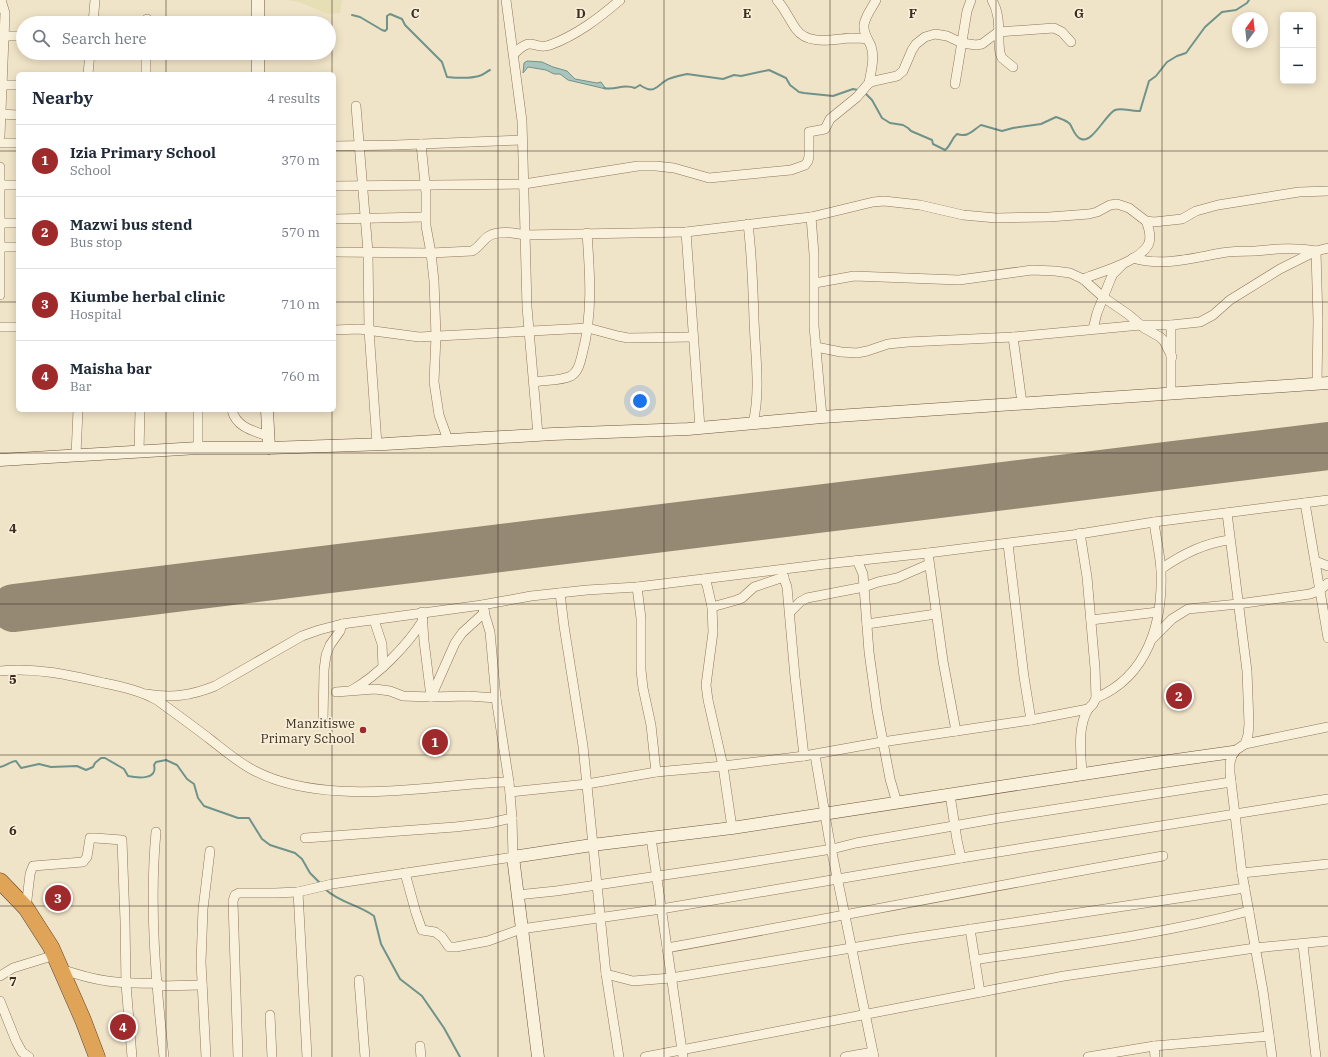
<!DOCTYPE html>
<html lang="en">
<head>
<meta charset="utf-8">
<style>
  :root { --surface:#fff; --page:#f6f6f7; --text:#1f2937; --muted:#747a83; --line:#e0e1e3; --accent:#9e2a2b }
  body { margin:0; font-family:"IBM Plex Serif",serif; background:var(--page); color:var(--text) }
  .controls { position:absolute; right:12px; top:12px; display:grid; overflow:hidden; border-radius:6px; box-shadow:0 2px 10px #0003 }
  .controls button { width:36px; height:36px; display:grid; place-items:center; padding:0; border:0; border-bottom:1px solid var(--line); background:var(--surface); color:var(--text); font:20px sans-serif }
  .compass { position:absolute; left:1232px; top:12px; width:36px; height:36px; border-radius:50%; background:var(--surface); box-shadow:0 2px 10px #0003; rotate:15deg }
  .you { position:absolute; left:640px; top:401px; width:14px; height:14px; margin:-10px; border:3px solid #fff; border-radius:50%; background:#1a73e8; box-shadow:0 0 0 6px #1a73e833 }
  .badge { display:grid; place-items:center; width:26px; height:26px; border-radius:50%; background:var(--accent); color:#fff; font-size:13px; font-weight:700 }
  .pin { position:absolute; translate:-50% -50%; border:2px solid #fff; box-shadow:0 1px 4px #0006 }
  .list { margin:0; padding:0; list-style:none }
  h2 { display:flex; justify-content:space-between; align-items:center; height:52px; margin:0; padding:0 16px; font-size:17px }
  h2 small { font-size:13px; font-weight:400; color:var(--muted) }
  .list li { display:grid; grid-template-columns:26px 1fr auto; gap:12px; align-items:center; box-sizing:border-box; height:72px; padding:0 16px; border-top:1px solid var(--line) }
  .list b { display:block; font-size:15px; white-space:nowrap }
  .list p { margin:0; font-size:13px; white-space:nowrap; color:var(--muted) }
  .list em { font-size:13px; font-style:normal; color:var(--muted) }
  .icon { flex:none; width:22px; height:22px; fill:none; stroke:currentColor; stroke-width:2; stroke-linecap:round; stroke-linejoin:round }
  .map { position:relative; flex:none; width:1328px; height:1057px; overflow:hidden }
  .search { position:absolute; background:var(--surface); box-shadow:0 2px 10px #0003; left:16px; top:16px; width:320px; height:44px; display:flex; align-items:center; gap:10px; box-sizing:border-box; padding:0 14px; border-radius:22px; color:var(--muted); font-size:15px }
  .panel { position:absolute; background:var(--surface); box-shadow:0 2px 10px #0003; left:16px; top:72px; width:320px; height:340px; border-radius:6px }
  .map>svg:first-child { display:block }
</style>
</head>
<body>
<div class="map">
<svg width="1328" height="1057" viewBox="0 0 1328 1057">
  <rect width="100%" height="100%" fill="#f0e4c8"/>
  <polygon fill="#e6deb5" points="288,0 342,0 340,13 328,14 299,2"/>
  <polygon fill="#a9c4bc" stroke="#6f938a" points="527,61 542,62 553,67 567,71 575,79 597,83 601,82 606,89 568,80 560,74 554,74 546,70 528,67 523,73 524,63"/>
  <g fill="none" stroke-linecap="round" stroke-linejoin="round">
    <g stroke="#6f938a" stroke-width="2">
      <path d="M352,15L360,17L382,30L385,31L387,29V16L390,14L402,19L405,25L442,62L447,77C457,78 469,79 479,76C483,75 486,72 490,70"/>
      <path d="M604,88C617,91 621,83 635,88L640,85C653,94 655,88 665,81C669,78 682,75 687,74L723,79L734,75L741,76L769,70L786,78L790,85L799,92L804,93L833,96L853,89L858,90"/>
      <path d="M864,92L872,100L882,118L890,123L903,125L908,128L911,131L932,140L933,144L945,150C951,146 951,139 957,134C968,138 973,130 981,125L1002,131L1013,128L1041,124L1056,117C1061,119 1066,120 1070,124C1073,129 1075,137 1081,139C1092,144 1106,114 1115,110C1122,107 1132,112 1140,111L1149,81L1156,76L1167,62L1177,56L1186,53L1205,27L1222,12L1236,10L1247,3L1249,0"/>
      <path d="M0,767C6,766 11,761 16,761L21,768L39,764L51,767L77,766L86,770L93,767L95,763L101,758H105L124,769L128,776C138,778 158,780 154,765L156,762L166,760L177,765L187,779L194,784L198,798L204,806L238,818H249L262,839L270,845L295,853L302,859L310,873L321,884"/>
      <path d="M325,889C340,903 357,904 374,916L381,944L400,979L422,996L444,1028L460,1057"/>
    </g>
    <polyline stroke="#968974" stroke-width="48" points="14,608 1328,446"/>
    <g stroke="#8d765c" stroke-width="10">
      <g id="street">
        <polyline points="506,0 522,121 527,307 538,435"/>
        <path d="M777,0C785,9 789,19 796,29C808,46 834,39 851,38C857,38 862,38 867,39"/>
        <path d="M992,0C1002,17 997,35 1000,53L1002,58L1013,67"/>
        <polyline points="93,23 95,0"/>
        <polyline points="147,23 147,19"/>
        <polyline points="0,36 23,36"/>
        <path d="M514,54C533,34 533,51 550,45C577,35 599,18 620,0"/>
        <polyline points="88,74 90,53"/>
        <polyline points="146,74 146,53"/>
        <path d="M869,83C871,71 875,58 871,46C868,39 863,33 864,25C865,16 872,8 876,0"/>
        <polyline points="955,84 967,11 971,0"/>
        <polyline points="0,85 18,85"/>
        <polyline points="356,106 368,252 369,330 377,444"/>
        <polyline points="0,114 18,115"/>
        <polyline points="0,136 5,13 1,0"/>
        <polyline points="0,143 18,143"/>
        <polyline points="421,144 426,193 426,226 431,253 434,281 436,336 434,382 439,415 448,440"/>
        <polyline points="334,146 396,145 522,140"/>
        <polyline points="0,167 0,295"/>
        <polyline points="0,185 18,185"/>
        <polyline points="334,186 524,184 638,166 656,166 674,168 709,178 791,170 805,165 808,161 809,156 809,132 825,129 830,119 857,97 869,83 874,81 897,76 903,71 912,50 916,44 925,37 935,34 947,36 962,43 976,45 982,44 998,32 1054,28 1062,32 1071,42"/>
        <polyline points="811,217 814,254 814,326 822,417"/>
        <polyline points="334,219 425,217"/>
        <polyline points="0,223 18,223"/>
        <path d="M748,224C752,256 753,287 754,319C755,353 761,390 753,423"/>
        <polyline points="686,232 700,428"/>
        <polyline points="0,247 18,247"/>
        <path d="M334,252L431,253L472,251C480,247 482,240 489,236C499,230 515,233 525,235L686,232L811,217L873,202L884,201L920,205L963,215L996,218L1049,217L1089,214L1097,212L1110,205L1117,204L1129,208L1146,221L1154,222L1182,219L1196,211L1218,205L1299,192L1328,191"/>
        <path d="M1133,258C1161,267 1193,258 1221,253C1232,251 1243,251 1255,251C1275,249 1295,247 1316,251L1318,320L1317,384"/>
        <path d="M1083,279C1100,272 1142,261 1149,243C1151,236 1149,228 1146,221"/>
        <polyline points="815,283 854,276 959,280 1032,270 1055,271 1070,273 1083,279 1103,297 1129,315 1144,328 1160,337 1164,341 1172,357"/>
        <polyline points="0,327 18,327"/>
        <polyline points="1093,329 1097,313 1111,278 1113,274 1122,265"/>
        <polyline points="334,330 359,329 419,337 588,328 618,336 628,338 693,337"/>
        <polyline points="1013,337 1022,403"/>
        <polyline points="816,347 841,352 857,353 867,351 888,344 908,342 1013,337 1141,325 1171,325 1200,322 1213,315 1230,300 1280,269 1316,251 1328,248"/>
        <path d="M534,382C545,380 561,381 571,376C578,372 580,363 582,355C593,315 590,274 587,233"/>
        <polyline points="1171,394 1171,325"/>
        <path d="M232,410C236,427 253,431 268,436"/>
        <polyline points="198,448 198,410"/>
        <polyline points="139,452 140,410"/>
        <polyline points="76,455 78,410"/>
        <polyline points="1305,503 1328,638"/>
        <polyline points="1227,513 1247,671 1249,724 1248,735 1245,744 1233,752 1230,763 1230,773 1242,873 1263,991 1272,1057"/>
        <polyline points="1008,544 1024,677 1031,720"/>
        <polyline points="928,553 943,661 956,731"/>
        <polyline points="857,560 863,574 869,652 877,710 890,779 897,803"/>
        <polyline points="1315,561 1328,566"/>
        <path d="M1161,569C1181,555 1205,543 1229,540"/>
        <polyline points="781,570 787,587 795,677 804,756"/>
        <polyline points="704,579 707,585 712,607 713,632 706,685 708,700 723,766 732,828"/>
        <polyline points="637,587 641,618 641,670 643,688 651,725 656,772"/>
        <polyline points="560,593 564,626 583,746 606,974 619,1057"/>
        <polyline points="712,607 737,600 742,598 754,587 784,577"/>
        <polyline points="422,612 424,641 431,697 468,696 496,698"/>
        <polyline points="790,612 800,602 807,598 864,587 878,582 897,578 929,564"/>
        <polyline points="374,620 382,644 383,667"/>
        <polyline points="1091,620 1158,612"/>
        <polyline points="867,624 936,614"/>
        <polyline points="1153,638 1172,619 1188,609 1238,604 1310,594 1320,590 1328,583"/>
        <path d="M0,671C35,667 70,675 104,683C123,687 141,691 157,700C175,713 193,726 211,740C225,751 239,763 255,771C305,797 376,793 431,788C457,786 483,782 509,782"/>
        <path d="M352,690C377,676 408,645 423,620"/>
        <polyline points="336,692 375,689 390,691 403,696 431,697 455,643 462,633 485,612"/>
        <path d="M146,694C172,698 190,696 215,686L302,636L319,630L342,624L482,605L531,596L587,590L637,587L825,564L928,553L1073,535L1154,522L1328,500"/>
        <path d="M1096,698C1148,676 1163,623 1161,570C1160,554 1156,538 1154,522"/>
        <polyline points="323,721 324,670 326,655 330,645 340,631 342,624"/>
        <polyline points="1245,744 1328,727"/>
        <polyline points="815,755 829,838 874,1057"/>
        <path d="M1082,774C1081,753 1077,728 1088,709"/>
        <polyline points="510,792 587,784 656,772 723,766 804,756 882,742 1031,720 1088,709 1093,704 1096,698 1095,668 1087,577 1080,533"/>
        <polyline points="950,795 957,840 961,858"/>
        <path d="M156,832C149,907 156,983 164,1057"/>
        <polyline points="305,838 455,827 490,823 512,818"/>
        <polyline points="651,838 683,1057"/>
        <polyline points="405,873 416,913 422,930 435,932 442,937 449,947 456,947 488,941 521,929 661,909 961,858 1328,799"/>
        <polyline points="1242,873 1328,864"/>
        <polyline points="517,895 556,891 726,866 832,849 856,843 999,818 1231,782"/>
        <polyline points="26,908 30,874 33,866 83,862 87,857 90,838 95,838 122,840 125,921 126,984 132,1057"/>
        <polyline points="970,929 980,992"/>
        <polyline points="1303,945 1316,1057"/>
        <path d="M667,948C832,918 997,885 1163,856"/>
        <path d="M975,960C1066,946 1159,935 1249,911"/>
        <path d="M61,969C98,982 119,984 158,983"/>
        <polyline points="606,974 633,981 671,978 905,939 1245,888"/>
        <polyline points="0,976 13,968 55,955"/>
        <polyline points="359,980 365,1057"/>
        <polyline points="158,986 202,985"/>
        <polyline points="0,1001 16,1041 22,1052 29,1057"/>
        <polyline points="270,1015 272,1057"/>
        <polyline points="420,1046 421,1057"/>
        <polyline points="1154,1046 1155,1057"/>
        <polyline points="206,1057 201,962 203,909 210,851"/>
        <polyline points="238,1057 233,901 235,895 239,893 275,893 298,892"/>
        <polyline points="307,1057 298,892 332,884 513,857 512,818 509,782 496,698 490,632 482,605"/>
        <polyline points="645,1057 1064,976 1255,948 1328,941"/>
        <polyline points="845,1057 873,1052"/>
        <polyline points="1088,1057 1154,1046 1269,1036"/>
      </g>
    </g>
    <g stroke="#6f573f" stroke-width="13">
      <g id="secondary">
        <polyline points="258,23 258,0"/>
        <polyline points="258,74 258,53"/>
        <polyline points="267,410 269,448"/>
        <polyline points="0,460 198,448 269,448 385,444 553,434 688,429 822,417 1328,383"/>
        <polyline points="538,1057 513,857 592,845 732,828 1155,763 1233,752"/>
      </g>
    </g>
    <g stroke="#5b4430" stroke-width="17">
      <polyline id="highway" points="0,881 26,908 51,947 83,1020 97,1057"/>
    </g>
    <use href="#street" stroke="#faf1dc" stroke-width="9"/>
    <use href="#secondary" stroke="#faf1dc" stroke-width="12"/>
    <use href="#highway" stroke="#e0a458" stroke-width="16"/>
  </g>
  <path fill="none" stroke="#3d2e20" stroke-width="1" stroke-opacity="0.55" d="M166,0V23M332,0V74M498,0V1057M664,0V1057M830,0V1057M996,0V1057M1162,0V1057M166,53V74M0,151H18M334,151H1328M0,302H18M334,302H1328M166,410V1057M332,410V1057M0,453H1328M0,604H1328M0,755H1328M0,906H1328"/>
  <circle fill="#9e2a2b" stroke="#f7eed8" stroke-width="1.5" cx="363" cy="730" r="4"/>
  <g text-anchor="middle" dominant-baseline="central" stroke-width="3.5" stroke-linejoin="round" paint-order="stroke">
    <g font-size="13" fill="#3d2e20" stroke="#f7eed8" text-anchor="end">
      <text x="355" y="723">Manzitiswe<tspan x="355" dy="15">Primary School</tspan></text>
    </g>
  </g>
  <g font-size="13" text-anchor="middle" font-weight="bold" fill="#3d2e20" stroke="#f7eed8" stroke-width="3.5" stroke-linejoin="round" paint-order="stroke">
    <text x="415" y="18">C</text>
    <text x="581" y="18">D</text>
    <text x="747" y="18">E</text>
    <text x="913" y="18">F</text>
    <text x="1079" y="18">G</text>
    <text x="13" y="533">4</text>
    <text x="13" y="684">5</text>
    <text x="13" y="835">6</text>
    <text x="13" y="986">7</text>
  </g>
</svg>
<div class="controls">
<button>+</button>
<button>−</button>
</div>
<svg class="compass" viewBox="-18 -18 36 36"><path d="M0-13l5 13h-10z" fill="#e53935"/><path d="M0 13l5-13h-10z" fill="#747a83"/></svg>
<div class="you"></div>
<div class="pin badge" style="left:435px;top:742px">1</div>
<div class="pin badge" style="left:1179px;top:696px">2</div>
<div class="pin badge" style="left:58px;top:898px">3</div>
<div class="pin badge" style="left:123px;top:1027px">4</div>
<div class="search"><svg class="icon" aria-label="search" viewBox="0 0 24 24"><circle cx="10" cy="10" r="6"/><path d="M15 15l6 6"/></svg>Search here</div>
<section class="panel">
<h2>Nearby<small>4 results</small></h2>
<ul class="list">
<li><span class="badge">1</span><div><b>Izia Primary School</b><p>School</p></div><em>370 m</em></li>
<li><span class="badge">2</span><div><b>Mazwi bus stend</b><p>Bus stop</p></div><em>570 m</em></li>
<li><span class="badge">3</span><div><b>Kiumbe herbal clinic</b><p>Hospital</p></div><em>710 m</em></li>
<li><span class="badge">4</span><div><b>Maisha bar</b><p>Bar</p></div><em>760 m</em></li>
</ul>
</section>
</div>
</body>
</html>
